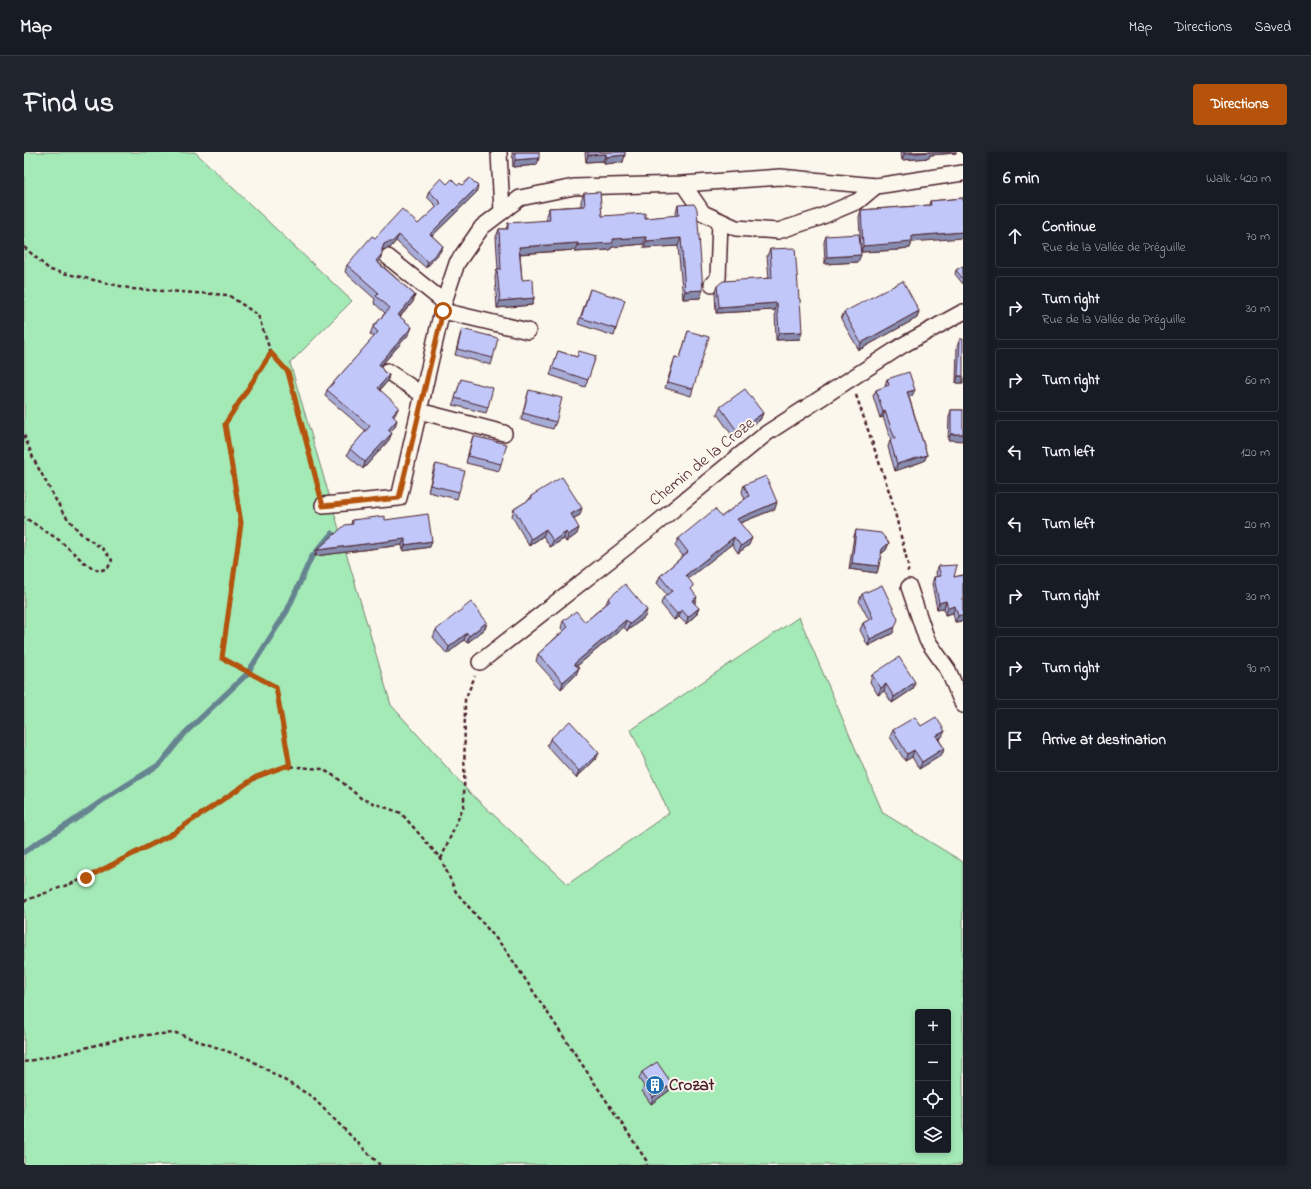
<!DOCTYPE html>
<html lang="en">
<head>
<meta charset="utf-8">
<style>
  :root { --surface:#171b24; --page:#20242c; --text:#f1f3f6; --muted:#9ea1a6; --line:#363941; --accent:#b45309 }
  body { margin:0; font-family:"Indie Flower",sans-serif; background:var(--page); color:var(--text) }
  .controls { position:absolute; right:12px; bottom:12px; display:grid; overflow:hidden; border-radius:4px; box-shadow:0 2px 6px #0003 }
  .controls button { width:36px; height:36px; display:grid; place-items:center; padding:0; border:0; border-bottom:1px solid var(--line); background:var(--surface); color:var(--text); font:20px sans-serif }
  .stop { position:absolute; width:12px; height:12px; margin:-9px; border:3px solid #b45309; border-radius:50%; background:#fff }
  .stop.end { background:#b45309; border-color:#fff; box-shadow:0 1px 4px #0008 }
  .list { margin:0; padding:0; list-style:none }
  h2 { display:flex; justify-content:space-between; align-items:center; height:52px; margin:0; padding:0 16px; font-size:17px }
  h2 small { font-size:13px; font-weight:400; color:var(--muted) }
  .list li { display:grid; grid-template-columns:26px 1fr auto; gap:12px; align-items:center; box-sizing:border-box; height:64px; margin:0 8px 8px; padding:0 8px; border:1px solid var(--line); border-radius:4px }
  .list b { display:block; font-size:15px; white-space:nowrap }
  .list p { margin:0; font-size:13px; white-space:nowrap; color:var(--muted) }
  .list em { font-size:13px; font-style:normal; color:var(--muted) }
  .icon { flex:none; width:22px; height:22px; fill:none; stroke:currentColor; stroke-width:2; stroke-linecap:round; stroke-linejoin:round }
  .map { position:relative; flex:none; width:939px; height:1013px; overflow:hidden; border-radius:4px }
  header { display:flex; align-items:center; gap:24px; box-sizing:border-box; height:56px; padding:0 20px; background:var(--surface); border-bottom:1px solid var(--line) }
  header strong { font-size:19px }
  nav { display:flex; gap:22px; margin-inline-start:auto; font-size:14px }
  .intro { display:flex; align-items:center; justify-content:space-between; box-sizing:border-box; height:96px; padding:0 24px }
  h1 { margin:0; font-size:28px }
  .button { padding:10px 18px; border-radius:4px; background:var(--accent); color:#fff; font-size:14px; font-weight:700 }
  main { display:flex; gap:24px; padding:0 24px }
  aside { flex:1; background:var(--surface); border-radius:4px; box-shadow:0 2px 6px #0003 }
  .map>svg:first-child { display:block }
</style>
</head>
<body>
<header>
<strong>Map</strong>
<nav><a>Map</a><a>Directions</a><a>Saved</a></nav>
</header>
<div class="intro"><h1>Find us</h1><a class="button">Directions</a></div>
<main>
<div class="map">
<svg width="939" height="1013" viewBox="0 0 939 1013">
  <rect width="100%" height="100%" fill="#fbf7ec"/>
  <filter id="ink" filterUnits="userSpaceOnUse"><feTurbulence type="fractalNoise" baseFrequency=".025" numOctaves="2"/><feDisplacementMap in="SourceGraphic" scale="8" xChannelSelector="R" yChannelSelector="G"/><feConvolveMatrix kernelMatrix="1 2 1 2 8 2 1 2 1" color-interpolation-filters="sRGB"/></filter>
  <g filter="url(#ink)">
    <path fill="#a4eab7" stroke="#778471" fill-rule="evenodd" d="M0,0H171L328,149L266,211L367,553L445,640L544,732L645,661L607,578L775,465L859,661L939,710V1013H0ZM894,860H924V998H894Z"/>
    <g fill="none" stroke-linecap="round" stroke-linejoin="round">
      <polyline stroke="#668490" stroke-width="5.5" points="0,700 13,691 46,671 85,644 136,612 161,581 223,522 263,459 287,406 308,381"/>
      <g stroke="#4a1f2b" stroke-width="18">
        <g id="minor">
          <polyline points="475,0 478,60"/>
          <polyline points="659,32 679,61 712,76 754,79 794,66 834,49 852,34"/>
          <polyline points="364,105 420,150"/>
          <polyline points="688,132 694,126 696,69"/>
          <polyline points="419,159 504,179"/>
          <polyline points="363,219 399,243"/>
          <polyline points="395,259 480,281"/>
          <polyline points="299,353 375,346 420,150 433,111 458,75 496,46 550,35 659,32 756,25 852,34 939,21"/>
          <polyline points="885,435 903,488 924,518 939,553"/>
          <polyline points="456,510 628,375 743,281 879,193 939,160"/>
        </g>
      </g>
      <g stroke="#4a1f2b" stroke-width="2.5" stroke-dasharray="4 3" stroke-linecap="butt">
        <polyline points="0,95 26,118 109,137 204,143 234,163 247,201 264,220 295,338"/>
        <polyline points="247,201 201,272 217,371 198,506 252,535 266,615"/>
        <polyline points="832,243 867,345 884,412 884,420"/>
        <polyline points="0,283 10,308 39,361 58,383 79,397 88,408 84,416 75,419 62,412 35,388 0,365"/>
        <polyline points="417,707 440,653 441,548 451,524"/>
        <polyline points="0,749 62,726 147,682 232,625 262,614 298,617 312,625 338,647 377,661 417,707 432,740 481,797 622,1008 623,1013"/>
        <polyline points="0,910 37,902 107,884 152,881 225,907 287,944 356,1013"/>
      </g>
      <use href="#minor" stroke="#fbf7ec" stroke-width="15"/>
    </g>
    <g fill="#a6acd6" stroke="#4a1f2b">
      <polygon points="488,0 515,0 513,13 489,15"/>
      <polygon points="561,0 601,0 599,10 580,12 579,9 562,10"/>
      <polygon points="877,0 932,0 932,1 906,3 905,6 878,8"/>
      <polygon points="423,32 438,33 452,41 408,84 419,94 416,100 402,116 372,89 366,96 361,97 358,99 356,108 354,110 391,143 389,150 376,165 388,175 385,182 356,215 360,220 365,223 363,230 356,238 372,261 370,264 371,275 366,279 365,288 339,317 323,303 326,297 342,279 301,244 303,238 350,185 346,182 349,175 361,161 350,151 351,147 321,120 323,113 351,86 394,72 413,55 403,45 405,39"/>
      <polygon points="560,41 578,64 621,66 652,64 652,61 654,53 676,146 659,147 654,94 620,96 620,92 588,95 586,98 551,100 551,98 496,102 498,128 510,146 508,153 473,156 471,125 473,117 474,117 472,85 475,77 482,77 484,71 523,69 522,63 525,56 557,54 557,49"/>
      <polygon points="939,46 888,90 886,96 875,97 875,98 837,100 835,65 837,58 905,53 906,49"/>
      <polygon points="802,84 834,110 801,112 800,90"/>
      <polygon points="746,97 776,187 752,188 751,158 692,161 691,140 693,134 745,126 743,104"/>
      <polygon points="939,114 939,132 931,122 932,118"/>
      <polygon points="566,137 592,177 590,184 554,172"/>
      <polygon points="895,159 893,166 835,198 817,167 820,160"/>
      <polygon points="438,177 469,206 467,213 431,203 436,183"/>
      <polygon points="664,179 669,237 667,244 641,236 651,205 656,206"/>
      <polygon points="936,187 939,231 932,231 933,194"/>
      <polygon points="534,199 553,205 572,204 561,235 526,223"/>
      <polygon points="437,227 464,255 462,261 429,253"/>
      <polygon points="863,227 888,244 885,245 903,303 900,309 871,319 864,295 866,288 867,288 859,265 856,266 849,244 852,238 861,235 861,233"/>
      <polygon points="505,238 532,270 529,277 497,268 503,245"/>
      <polygon points="696,255 739,261 736,268 710,286 693,262"/>
      <polygon points="927,258 939,258 924,288 925,265"/>
      <polygon points="449,284 477,312 475,319 442,311 447,290"/>
      <polygon points="412,312 435,340 433,347 404,340 409,319"/>
      <polygon points="720,333 751,357 716,371 725,393 714,401 708,392 664,426 668,439 671,452 675,456 672,463 662,472 655,465 650,468 637,452 639,446 643,443 633,431 636,424 659,404 651,394 654,387 697,365 721,347 718,340"/>
      <polygon points="507,344 556,363 550,366 553,382 542,390 540,387 526,395 519,384 505,394 488,364 490,357 505,348"/>
      <polygon points="328,368 361,368 406,395 379,399 378,393 291,404 293,398 327,372"/>
      <polygon points="832,378 865,391 862,398 857,402 853,421 825,417 830,384"/>
      <polygon points="914,414 930,425 939,423 939,469 931,470 929,461 921,463 920,456 913,457 908,432 910,425 913,425 912,421"/>
      <polygon points="838,442 869,481 844,494 836,478 839,471 845,468 835,449"/>
      <polygon points="584,447 621,465 603,479 600,475 553,514 552,523 537,537 512,509 514,502 539,479 537,476 539,469 561,470 582,452"/>
      <polygon points="463,470 461,477 443,491 440,488 423,502 409,485 412,478"/>
      <polygon points="848,523 889,537 868,551 860,539 854,543 846,530"/>
      <polygon points="897,574 918,585 915,588 920,596 918,603 895,617 888,605 881,609 866,585 869,578"/>
      <polygon points="526,587 572,607 552,626 523,594"/>
      <polygon points="618,920 646,938 627,952 618,939 620,934 615,927"/>
    </g>
    <g fill="#878cae" stroke="#4a1f2b">
      <polygon points="904,0 932,0 932,1 906,3 905,6 878,8 880,2"/>
      <polygon points="582,2 579,9 562,10 564,3"/>
      <polygon points="601,3 599,10 580,12 582,5"/>
      <polygon points="515,6 513,13 489,15 491,8"/>
      <polygon points="454,34 452,41 403,89 406,82"/>
      <polygon points="939,80 939,86 888,90 886,96 875,97 875,98 837,100 839,94 888,84"/>
      <polygon points="375,83 372,89 366,96 361,97 357,99 358,97 360,92"/>
      <polygon points="622,85 620,92 588,95 586,98 551,100 554,93 589,87"/>
      <polygon points="657,86 654,94 620,96 623,89"/>
      <polygon points="554,91 551,98 492,102 495,95"/>
      <polygon points="419,94 416,100 402,116 404,110"/>
      <polygon points="358,102 356,108 349,115 352,109"/>
      <polygon points="837,103 834,110 801,112 803,105"/>
      <polygon points="679,138 676,146 659,147 661,139"/>
      <polygon points="391,143 389,150 371,169 374,163"/>
      <polygon points="510,146 508,153 473,156 476,149"/>
      <polygon points="753,151 751,158 692,161 695,155"/>
      <polygon points="895,159 893,166 835,198 837,191"/>
      <polygon points="388,175 385,182 352,219 355,212"/>
      <polygon points="778,180 776,187 752,188 755,181"/>
      <polygon points="365,223 363,230 351,242 354,236"/>
      <polygon points="934,224 939,224 939,231 932,231"/>
      <polygon points="891,238 888,244 881,246 883,240"/>
      <polygon points="375,255 372,261 365,269 368,263"/>
      <polygon points="861,259 859,265 856,266 859,260"/>
      <polygon points="739,261 736,268 710,286 713,279"/>
      <polygon points="373,268 371,275 362,284 364,278"/>
      <polygon points="368,281 365,288 339,317 341,310"/>
      <polygon points="927,282 939,282 939,289 924,288"/>
      <polygon points="903,303 900,309 871,319 873,312"/>
      <polygon points="753,350 751,357 711,373 713,367"/>
      <polygon points="558,356 556,363 545,369 547,362"/>
      <polygon points="555,376 553,382 542,390 544,383"/>
      <polygon points="522,377 519,384 505,394 507,387"/>
      <polygon points="542,380 540,387 526,395 529,389"/>
      <polygon points="710,385 708,392 660,430 662,423"/>
      <polygon points="728,386 725,393 714,401 717,394"/>
      <polygon points="381,387 378,393 291,404 293,398"/>
      <polygon points="408,389 406,395 379,399 381,393"/>
      <polygon points="865,391 862,398 855,403 858,397"/>
      <polygon points="828,411 855,414 853,421 825,417"/>
      <polygon points="673,445 671,451 666,456 668,449"/>
      <polygon points="922,449 920,456 913,457 915,451"/>
      <polygon points="931,454 929,461 921,463 924,456"/>
      <polygon points="675,456 672,463 662,472 664,465"/>
      <polygon points="623,458 621,465 603,479 606,472"/>
      <polygon points="658,458 655,465 650,468 653,462"/>
      <polygon points="939,462 939,469 931,470 934,464"/>
      <polygon points="602,468 600,475 548,518 550,512"/>
      <polygon points="463,470 461,477 443,491 445,484"/>
      <polygon points="871,475 869,481 844,494 846,487"/>
      <polygon points="443,481 440,488 423,502 425,495"/>
      <polygon points="555,516 552,523 537,537 539,530"/>
      <polygon points="891,530 889,537 868,551 870,545"/>
      <polygon points="862,532 860,539 854,543 857,536"/>
      <polygon points="921,579 918,585 910,590 912,584"/>
      <polygon points="920,596 918,603 895,617 898,610"/>
      <polygon points="890,598 888,605 881,609 883,602"/>
      <polygon points="575,601 572,607 552,626 555,619"/>
      <polygon points="648,932 646,938 627,952 629,945"/>
    </g>
    <g fill="#c1c8f9" stroke="#4a1f2b">
      <polygon points="491,0 515,0 515,6 491,8"/>
      <polygon points="564,0 601,0 601,3 582,5 582,2 564,3"/>
      <polygon points="880,0 904,0 880,2"/>
      <polygon points="417,26 423,32 428,27 434,33 436,31 438,33 446,26 454,34 406,82 419,94 404,110 375,83 368,90 364,90 360,92 358,97 358,102 352,109 391,143 374,163 388,175 355,212 360,220 365,223 354,236 375,255 368,263 373,268 364,278 368,281 341,310 326,297 346,274 303,238 354,180 349,175 366,156 352,144 355,141 323,113 348,84 351,86 378,57 394,72 417,51 405,39"/>
      <polygon points="576,40 578,64 621,61 621,66 655,63 654,53 670,52 673,57 679,138 661,139 657,86 623,89 622,85 589,87 589,91 554,93 554,91 495,95 498,128 509,127 510,146 476,149 473,117 477,117 475,77 484,77 484,71 526,68 525,56 561,54 560,41"/>
      <polygon points="939,46 939,80 888,84 888,89 877,90 877,91 839,94 837,58 907,53 906,49"/>
      <polygon points="835,82 837,103 803,105 802,84"/>
      <polygon points="771,96 775,147 776,147 778,180 755,181 753,151 695,155 693,134 699,129 748,126 746,97"/>
      <polygon points="939,114 939,127 932,118"/>
      <polygon points="879,129 895,159 837,191 820,160"/>
      <polygon points="566,137 601,148 592,177 557,166"/>
      <polygon points="438,177 474,186 469,206 433,197"/>
      <polygon points="664,179 685,185 669,237 644,230 651,205 656,206"/>
      <polygon points="936,187 939,187 939,224 934,224"/>
      <polygon points="534,199 553,205 555,199 572,204 564,228 528,216"/>
      <polygon points="885,220 891,238 883,240 903,303 873,312 866,288 871,287 861,259 859,260 852,238 865,233 863,227"/>
      <polygon points="437,227 469,236 464,255 431,246"/>
      <polygon points="721,237 739,261 713,279 696,255"/>
      <polygon points="505,238 538,246 532,270 499,261"/>
      <rect x="927" y="258" width="12" height="24"/>
      <polygon points="449,284 483,292 477,312 444,304"/>
      <polygon points="412,312 441,319 435,340 406,333"/>
      <polygon points="742,324 753,350 713,367 728,386 717,394 710,385 662,423 670,434 667,437 673,445 668,449 675,456 664,465 658,458 653,462 639,446 648,439 636,424 664,400 654,387 691,357 697,365 725,344 720,333"/>
      <polygon points="538,325 558,356 547,362 555,376 544,383 542,380 529,389 522,377 507,387 490,357 508,346 507,344"/>
      <polygon points="404,362 408,389 381,393 381,387 293,398 321,373 329,372 328,368 361,364 361,368"/>
      <polygon points="832,378 857,381 865,391 858,397 855,414 828,411"/>
      <polygon points="933,413 930,425 939,423 939,462 934,464 931,454 924,456 922,449 915,451 910,425 917,424 914,414"/>
      <polygon points="601,432 623,458 606,472 602,468 550,512 555,516 539,530 514,502 544,475 539,469 552,459 561,470 586,449 584,447"/>
      <polygon points="858,433 874,467 871,475 846,487 839,471 849,466 838,442"/>
      <polygon points="447,450 463,470 445,484 443,481 425,495 412,478"/>
      <polygon points="875,505 891,530 870,545 862,532 857,536 848,523"/>
      <polygon points="891,565 897,574 912,565 921,579 912,584 920,596 898,610 890,598 883,602 869,578"/>
      <polygon points="546,569 575,601 555,619 526,587"/>
      <polygon points="633,910 648,932 629,945 621,933 625,930 618,920"/>
    </g>
  </g>
  <g fill="none" stroke-linecap="round" stroke-linejoin="round" filter="url(#ink)">
    <polyline stroke="#b45309" stroke-width="5" points="62,726 148,682 232,625 262,614 266,615 252,535 198,506 217,371 201,272 247,201 264,220 299,354 375,346 419,159"/>
  </g>
  <defs>
    <g id="building-disc" transform="scale(1)"><circle r="9.5" fill="#1f6fb2" stroke="#fbf7ec"/><path d="M-4-6H4V6H1V3H-1V6H-4ZM-2.5-4.3h1.7v1.8h-1.7ZM.8-4.3h1.7v1.8H.8ZM-2.5-1h1.7V.8h-1.7ZM.8-1h1.7V.8H.8Z" fill="#fff"/></g>
  </defs>
  <g fill-rule="evenodd">
    <use href="#building-disc" x="631" y="933"/>
  </g>
  <g text-anchor="middle" dominant-baseline="central" stroke-width="4" stroke-linejoin="round" paint-order="stroke">
    <g font-size="17" fill="#4a1f2b" stroke="#fbf7ec">
      <text transform="translate(678 310) rotate(-39)">Chemin de la Croze</text>
    </g>
    <g font-size="17" font-weight="bold" fill="#4a1f2b" stroke="#fbf7ec" text-anchor="start">
      <text x="645" y="933">Crozat</text>
    </g>
  </g>
</svg>
<div class="controls">
<button>+</button>
<button>−</button>
<button><svg class="icon" aria-label="locate" viewBox="0 0 24 24"><circle cx="12" cy="12" r="6"/><path d="M12 2v4M12 18v4M2 12h4M18 12h4"/></svg></button>
<button><svg class="icon" aria-label="layers" viewBox="0 0 24 24"><path d="M12 4l9 5-9 5-9-5zM3 14l9 5 9-5"/></svg></button>
</div>
<div class="stop" style="left:419px;top:159px"></div>
<div class="stop end" style="left:62px;top:726px"></div>
</div>
<aside>
<h2>6 min<small>Walk · 420 m</small></h2>
<ul class="list">
<li><svg class="icon" aria-label="ahead" viewBox="0 0 24 24"><path d="M12 20V5M6 11l6-6 6 6"/></svg><div><b>Continue</b><p>Rue de la Vallée de Préguille</p></div><em>70 m</em></li>
<li><svg class="icon" aria-label="right" viewBox="0 0 24 24"><path d="M7 20v-9h11M14 6l5 5-5 5"/></svg><div><b>Turn right</b><p>Rue de la Vallée de Préguille</p></div><em>30 m</em></li>
<li><svg class="icon" aria-label="right" viewBox="0 0 24 24"><path d="M7 20v-9h11M14 6l5 5-5 5"/></svg><div><b>Turn right</b></div><em>60 m</em></li>
<li><svg class="icon" aria-label="left" viewBox="0 0 24 24"><path d="M17 20v-9H6M10 6l-5 5 5 5"/></svg><div><b>Turn left</b></div><em>120 m</em></li>
<li><svg class="icon" aria-label="left" viewBox="0 0 24 24"><path d="M17 20v-9H6M10 6l-5 5 5 5"/></svg><div><b>Turn left</b></div><em>20 m</em></li>
<li><svg class="icon" aria-label="right" viewBox="0 0 24 24"><path d="M7 20v-9h11M14 6l5 5-5 5"/></svg><div><b>Turn right</b></div><em>30 m</em></li>
<li><svg class="icon" aria-label="right" viewBox="0 0 24 24"><path d="M7 20v-9h11M14 6l5 5-5 5"/></svg><div><b>Turn right</b></div><em>90 m</em></li>
<li><svg class="icon" aria-label="arrive" viewBox="0 0 24 24"><path d="M6 21V4h12l-3 4 3 4H6"/></svg><div><b>Arrive at destination</b></div></li>
</ul>
</aside>
</main>
</body>
</html>
